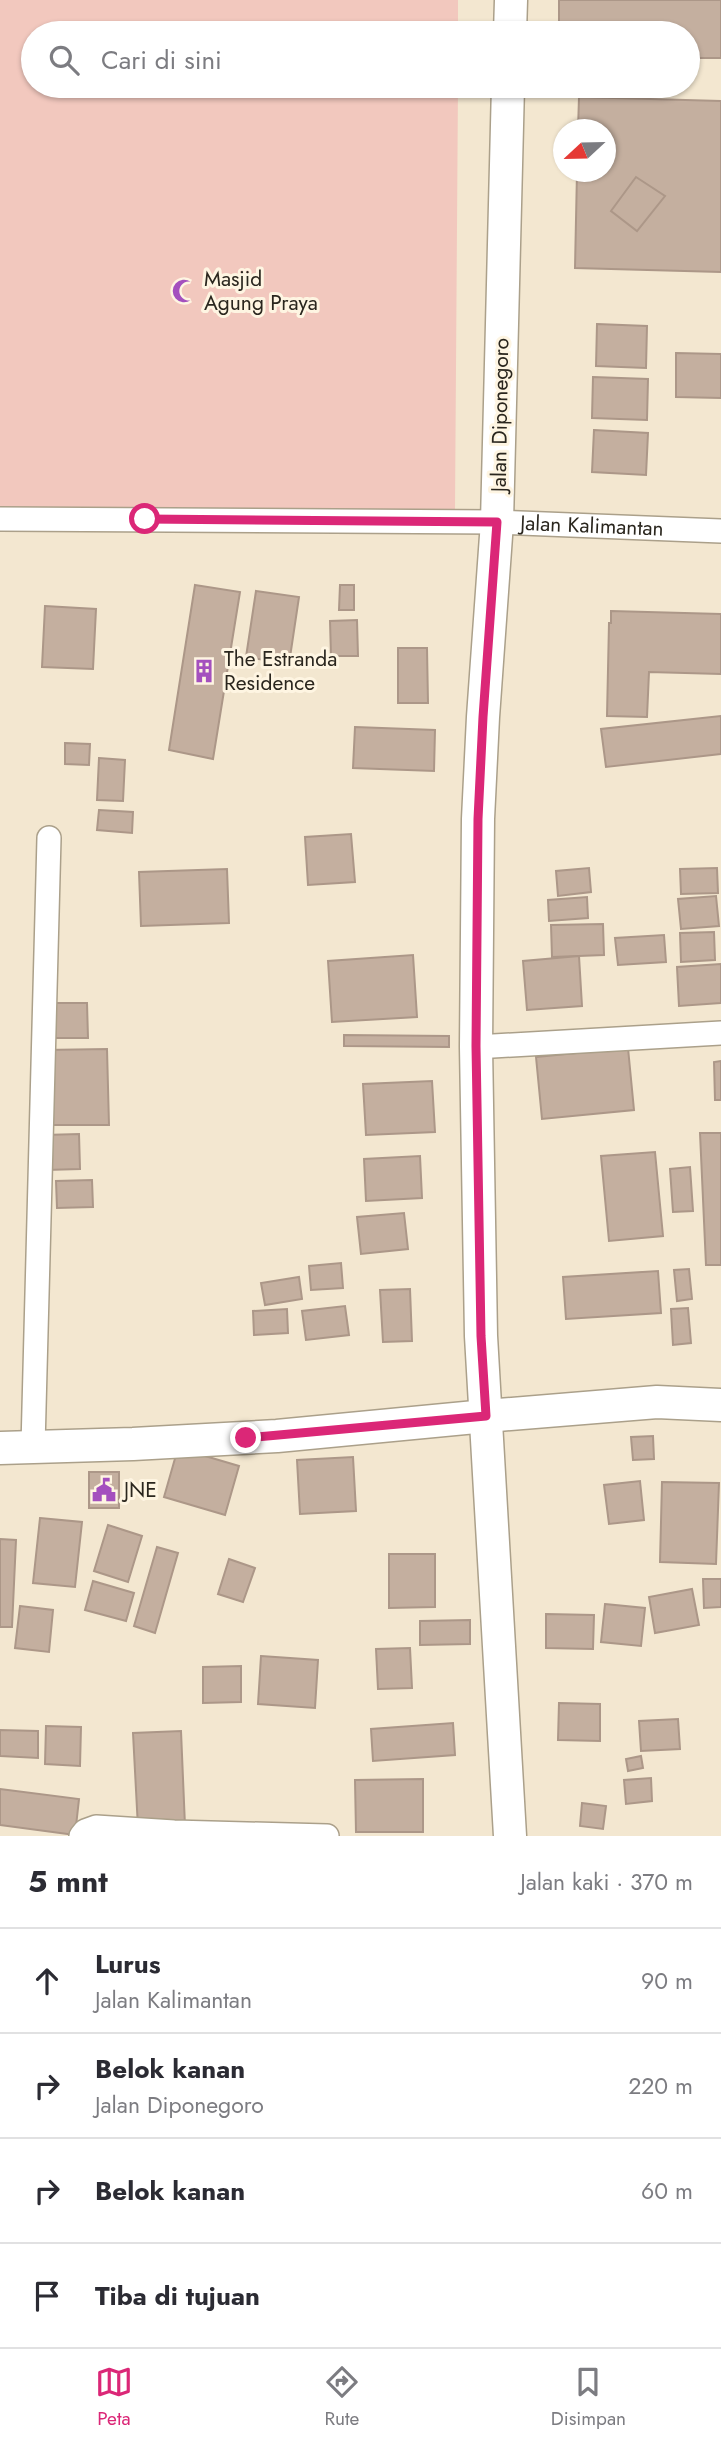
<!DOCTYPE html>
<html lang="id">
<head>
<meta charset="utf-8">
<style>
  :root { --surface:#fff; --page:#f7f7f7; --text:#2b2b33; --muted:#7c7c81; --line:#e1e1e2; --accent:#db2777 }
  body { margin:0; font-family:Jost,sans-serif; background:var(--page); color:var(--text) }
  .compass { position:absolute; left:553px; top:119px; width:63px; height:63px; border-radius:50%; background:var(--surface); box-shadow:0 2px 5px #0004; rotate:248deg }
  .stop { position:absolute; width:21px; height:21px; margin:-16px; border:5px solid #db2777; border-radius:50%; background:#fff }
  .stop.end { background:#db2777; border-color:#fff; box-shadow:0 2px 7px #0008 }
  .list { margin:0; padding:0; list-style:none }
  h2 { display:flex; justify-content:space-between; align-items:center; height:91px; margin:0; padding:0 28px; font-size:30px }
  h2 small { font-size:23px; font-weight:400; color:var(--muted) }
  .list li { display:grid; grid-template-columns:46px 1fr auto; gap:21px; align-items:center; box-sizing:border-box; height:105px; padding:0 28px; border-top:2px solid var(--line) }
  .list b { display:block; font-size:26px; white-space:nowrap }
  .list p { margin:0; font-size:23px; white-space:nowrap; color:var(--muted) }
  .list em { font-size:23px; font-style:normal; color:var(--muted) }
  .icon { flex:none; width:38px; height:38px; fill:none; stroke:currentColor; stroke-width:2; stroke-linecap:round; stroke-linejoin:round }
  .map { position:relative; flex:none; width:721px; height:1836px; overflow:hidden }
  .search { position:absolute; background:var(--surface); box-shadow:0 2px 5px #0004; left:21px; right:21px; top:21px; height:77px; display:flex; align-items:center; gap:18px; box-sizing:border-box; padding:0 24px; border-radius:38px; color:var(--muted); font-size:26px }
  .sheet { height:511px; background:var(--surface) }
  nav { display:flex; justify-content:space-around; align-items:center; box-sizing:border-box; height:98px; border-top:2px solid var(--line); background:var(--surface); font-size:19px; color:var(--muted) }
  nav a { display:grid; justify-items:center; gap:4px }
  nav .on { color:var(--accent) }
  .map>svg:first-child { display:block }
</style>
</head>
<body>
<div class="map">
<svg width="721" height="1836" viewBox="0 0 721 1836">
  <rect width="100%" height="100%" fill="#f3e7d0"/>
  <polygon fill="#f2c8be" points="0,0 458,0 458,33 33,33 33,86 458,86 455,509 0,510"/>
  <g fill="#c4af9f" stroke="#ac9788" stroke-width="2">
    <polygon points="559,0 721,0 721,58 688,58 688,33 559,33"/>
    <polygon points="579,97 721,101 721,272 575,268 577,172 606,172 606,130 578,130"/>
    <polygon points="636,177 665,196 637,231 611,211"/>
    <polygon points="597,324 647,326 646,368 596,366"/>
    <polygon points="676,353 721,354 721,398 676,397"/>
    <polygon points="593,377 648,379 647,420 592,418"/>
    <polygon points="594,430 648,433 646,475 592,472"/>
    <polygon points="195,585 240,592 213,759 169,750"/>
    <polygon points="340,585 354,585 354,610 339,610"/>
    <polygon points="256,591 299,597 289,664 246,657"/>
    <polygon points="45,606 96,609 93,669 42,667"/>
    <polygon points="611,611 721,614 721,674 649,672 647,717 607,716 609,623 611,623"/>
    <polygon points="357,620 358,656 331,656 330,621"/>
    <polygon points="398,648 427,648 428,703 398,703"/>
    <polygon points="721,716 721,754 606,767 601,729"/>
    <polygon points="355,727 435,730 434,771 353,768"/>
    <polygon points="65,743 90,744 89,765 65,764"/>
    <polygon points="99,758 125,760 123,801 97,800"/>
    <polygon points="99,810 133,812 132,833 97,830"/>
    <polygon points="351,834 355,882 308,885 305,837"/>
    <polygon points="589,868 591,892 558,896 556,871"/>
    <polygon points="717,868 718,893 681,894 680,869"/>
    <polygon points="227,869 229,923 141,926 139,872"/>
    <polygon points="716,896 719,926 681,929 678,899"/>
    <polygon points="587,897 588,918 549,921 548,900"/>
    <polygon points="603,924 604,955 552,957 551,925"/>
    <polygon points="714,932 715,960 681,962 680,933"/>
    <polygon points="664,935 666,962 618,965 615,938"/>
    <polygon points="413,955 417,1017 332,1022 328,961"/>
    <polygon points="579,956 582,1006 527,1010 523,961"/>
    <polygon points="721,964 721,1003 679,1006 677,967"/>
    <polygon points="52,1003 87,1003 88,1038 52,1038"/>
    <polygon points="344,1035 449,1036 449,1047 344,1046"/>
    <polygon points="628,1048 634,1110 542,1119 536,1057"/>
    <polygon points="107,1049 109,1125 45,1125 44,1050"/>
    <polygon points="721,1061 721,1100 715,1100 714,1062"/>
    <polygon points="432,1081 435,1132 366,1135 363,1084"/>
    <polygon points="700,1133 721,1133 721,1265 706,1265"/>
    <polygon points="79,1134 80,1169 46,1170 44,1135"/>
    <polygon points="655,1152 663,1236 609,1241 601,1156"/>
    <polygon points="420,1156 422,1198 366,1201 364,1159"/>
    <polygon points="690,1167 693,1211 673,1212 670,1169"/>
    <polygon points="92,1180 93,1207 57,1208 56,1181"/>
    <polygon points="404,1213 408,1249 361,1254 357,1217"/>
    <polygon points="341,1263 343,1288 311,1290 309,1266"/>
    <polygon points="689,1269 692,1299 677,1301 674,1270"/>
    <polygon points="658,1271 661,1313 566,1319 563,1277"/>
    <polygon points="299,1277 302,1299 265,1305 261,1283"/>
    <polygon points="410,1289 412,1341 383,1342 380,1290"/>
    <polygon points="345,1306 349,1335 306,1340 302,1311"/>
    <polygon points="688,1308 691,1343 673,1345 671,1309"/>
    <polygon points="287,1309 288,1333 254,1335 253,1311"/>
    <polygon points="653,1436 654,1459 633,1460 631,1437"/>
    <polygon points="178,1448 239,1466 225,1515 164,1497"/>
    <polygon points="353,1457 356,1511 300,1514 297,1460"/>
    <rect x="89" y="1472" width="30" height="36"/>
    <polygon points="640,1481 644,1520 609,1524 604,1485"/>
    <polygon points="662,1482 719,1483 716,1564 660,1562"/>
    <polygon points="40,1518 82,1522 75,1587 33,1583"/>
    <polygon points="108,1525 142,1536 128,1582 94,1571"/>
    <polygon points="0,1539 16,1540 12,1627 0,1627"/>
    <polygon points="157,1547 178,1553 155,1633 134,1626"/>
    <polygon points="389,1554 435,1554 435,1607 389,1608"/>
    <polygon points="229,1559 255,1568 243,1602 218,1594"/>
    <polygon points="703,1579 721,1579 721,1607 704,1608"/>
    <polygon points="93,1581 134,1593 126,1621 85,1610"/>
    <polygon points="692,1589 699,1625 655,1633 649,1597"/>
    <polygon points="605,1604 645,1608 641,1646 601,1642"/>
    <polygon points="20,1606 53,1610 49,1652 15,1648"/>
    <polygon points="546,1614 594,1615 593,1649 546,1648"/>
    <polygon points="470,1620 470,1644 420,1645 420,1621"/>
    <polygon points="410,1648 412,1688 378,1689 376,1649"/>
    <polygon points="261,1656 318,1660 315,1708 258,1704"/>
    <polygon points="241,1666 241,1702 203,1703 203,1667"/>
    <polygon points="559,1703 600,1704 600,1741 558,1740"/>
    <polygon points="678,1719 680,1749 641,1751 639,1721"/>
    <polygon points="453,1723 455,1755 373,1761 371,1729"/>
    <polygon points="46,1726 81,1727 80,1766 45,1764"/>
    <polygon points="0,1730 38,1731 38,1758 0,1756"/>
    <polygon points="181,1731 185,1826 138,1828 133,1733"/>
    <polygon points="641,1756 643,1768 628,1771 626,1759"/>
    <polygon points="651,1778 652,1801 626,1804 624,1780"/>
    <polygon points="423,1779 423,1832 356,1832 355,1780"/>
    <polygon points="0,1789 79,1799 75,1835 0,1825"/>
    <polygon points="582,1803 606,1806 603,1829 580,1826"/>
  </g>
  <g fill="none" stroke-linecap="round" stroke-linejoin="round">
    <g stroke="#aba08a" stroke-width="26">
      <g id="street">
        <path id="s1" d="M0,519L497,522L721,531"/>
        <polyline points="476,1047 721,1033"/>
        <polyline points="33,1446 49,838"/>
        <polyline points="81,1836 85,1831 96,1827 174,1832 327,1836"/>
      </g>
    </g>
    <g stroke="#aba08a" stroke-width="35">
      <g id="secondary">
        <polyline points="510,33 511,0"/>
        <polyline points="508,86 497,522 483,717 478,819 476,1047 481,1336 510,1836"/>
        <polyline points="0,1448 133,1444 277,1436 486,1416 657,1402 721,1405"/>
      </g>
    </g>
    <use href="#street" stroke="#fff" stroke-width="23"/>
    <use href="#secondary" stroke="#fff" stroke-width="32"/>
  </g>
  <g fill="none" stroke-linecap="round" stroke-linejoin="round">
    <polyline stroke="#db2777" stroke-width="9" points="145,519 497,522 483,717 478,819 476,1046 481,1336 486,1416 246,1438"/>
  </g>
  <defs>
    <g id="mosque-bare" transform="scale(1.89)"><path d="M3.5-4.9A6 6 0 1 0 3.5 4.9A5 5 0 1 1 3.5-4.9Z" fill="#a450be" stroke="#fef5e2" stroke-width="2.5" paint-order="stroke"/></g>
    <g id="building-bare" transform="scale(1.89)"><path d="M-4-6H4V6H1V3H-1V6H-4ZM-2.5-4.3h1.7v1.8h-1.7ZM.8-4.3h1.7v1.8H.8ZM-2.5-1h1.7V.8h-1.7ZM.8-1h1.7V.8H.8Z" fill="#a450be" stroke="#fef5e2" stroke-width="2.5" paint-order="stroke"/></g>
    <g id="civic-bare" transform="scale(1.89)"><path d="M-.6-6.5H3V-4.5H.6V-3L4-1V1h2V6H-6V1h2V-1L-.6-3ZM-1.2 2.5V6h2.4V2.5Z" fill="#a450be" stroke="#fef5e2" stroke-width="2.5" paint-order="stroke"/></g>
  </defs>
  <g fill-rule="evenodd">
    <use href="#mosque-bare" x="184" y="291"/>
    <use href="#building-bare" x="204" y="671"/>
    <use href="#civic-bare" x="104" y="1490"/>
  </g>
  <g text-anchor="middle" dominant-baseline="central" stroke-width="6" stroke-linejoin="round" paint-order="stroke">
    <g font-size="21" fill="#2a261e" stroke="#fef5e2" text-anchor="start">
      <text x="204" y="279">Masjid<tspan x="204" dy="24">Agung Praya</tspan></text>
      <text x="224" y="659">The Estranda<tspan x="224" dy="24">Residence</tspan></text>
      <text x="124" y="1490">JNE</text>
    </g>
    <g font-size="21" fill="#2a261e" stroke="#fef5e2">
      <text transform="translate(500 415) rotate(-89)">Jalan Diponegoro</text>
      <text stroke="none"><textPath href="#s1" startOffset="592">Jalan Kalimantan</textPath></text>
    </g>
  </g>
</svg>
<svg class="compass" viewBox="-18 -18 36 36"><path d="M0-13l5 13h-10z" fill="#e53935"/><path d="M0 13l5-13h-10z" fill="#7c7c81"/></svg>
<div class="stop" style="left:145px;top:519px"></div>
<div class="stop end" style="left:246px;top:1438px"></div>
<div class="search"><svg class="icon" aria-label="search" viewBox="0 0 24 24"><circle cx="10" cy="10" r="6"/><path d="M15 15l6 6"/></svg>Cari di sini</div>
</div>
<section class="sheet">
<h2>5 mnt<small>Jalan kaki · 370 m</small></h2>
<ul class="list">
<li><svg class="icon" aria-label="ahead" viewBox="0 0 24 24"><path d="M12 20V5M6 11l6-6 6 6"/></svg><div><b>Lurus</b><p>Jalan Kalimantan</p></div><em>90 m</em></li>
<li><svg class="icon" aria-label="right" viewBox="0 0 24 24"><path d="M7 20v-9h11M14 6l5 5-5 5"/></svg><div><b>Belok kanan</b><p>Jalan Diponegoro</p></div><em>220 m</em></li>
<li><svg class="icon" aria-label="right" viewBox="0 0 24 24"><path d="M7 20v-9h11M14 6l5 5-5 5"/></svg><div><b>Belok kanan</b></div><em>60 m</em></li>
<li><svg class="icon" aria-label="arrive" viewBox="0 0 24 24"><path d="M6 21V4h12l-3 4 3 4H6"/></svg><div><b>Tiba di tujuan</b></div></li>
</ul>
</section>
<nav>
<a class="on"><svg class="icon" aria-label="map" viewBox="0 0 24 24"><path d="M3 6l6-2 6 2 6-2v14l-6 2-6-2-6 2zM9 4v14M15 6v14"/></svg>Peta</a>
<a><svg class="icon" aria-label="directions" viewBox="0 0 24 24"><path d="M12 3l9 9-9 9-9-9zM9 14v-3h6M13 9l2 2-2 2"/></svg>Rute</a>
<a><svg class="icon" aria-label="saved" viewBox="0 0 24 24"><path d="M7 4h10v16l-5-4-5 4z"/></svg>Disimpan</a>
</nav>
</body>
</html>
